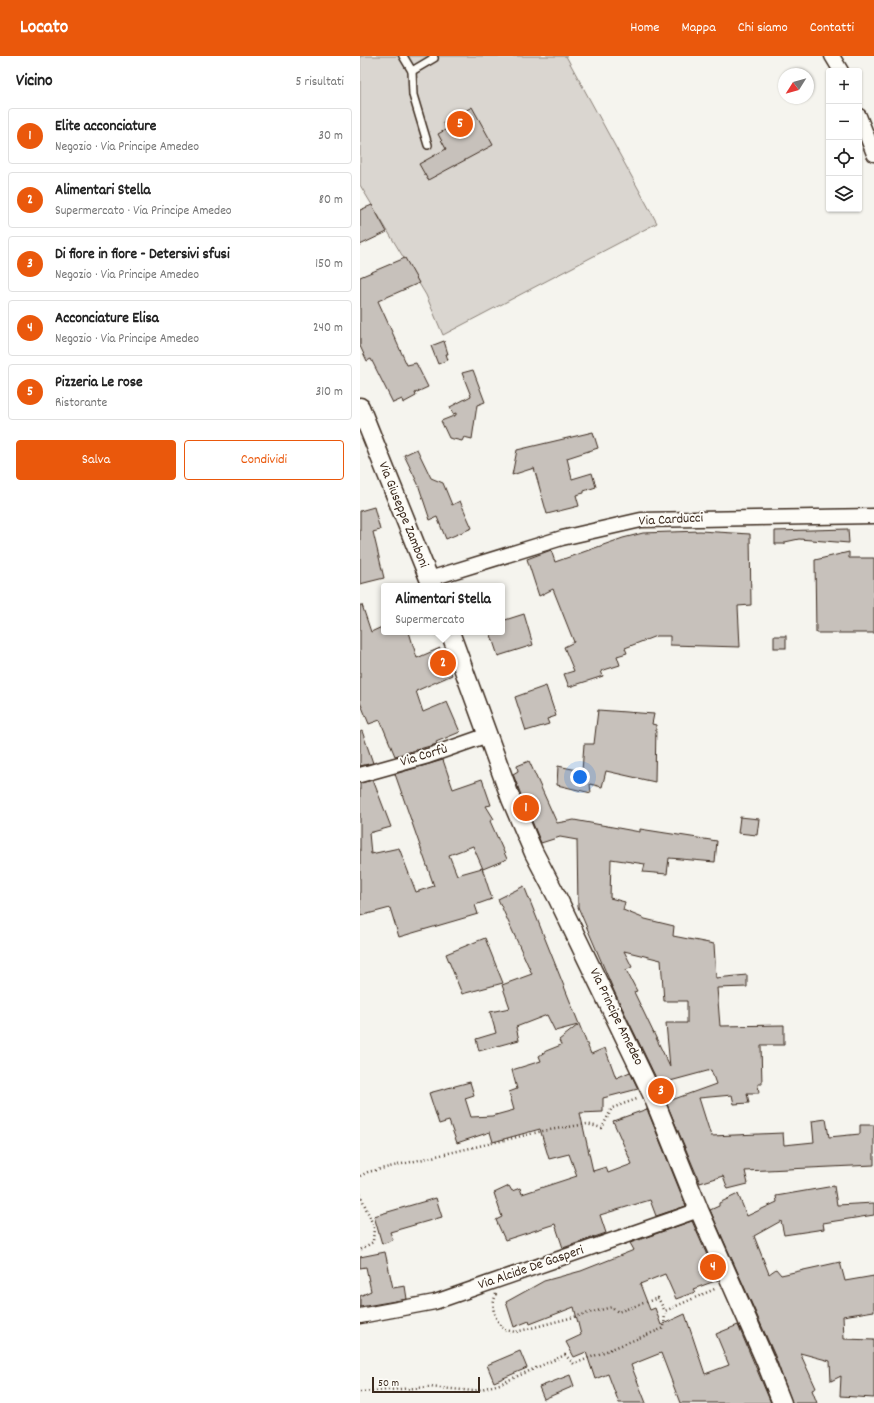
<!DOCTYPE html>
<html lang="it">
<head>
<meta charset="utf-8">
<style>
  :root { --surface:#fff; --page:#f6f6f6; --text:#222; --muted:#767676; --line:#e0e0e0; --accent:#ea580c }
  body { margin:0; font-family:Dekko,sans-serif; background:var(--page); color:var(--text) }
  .controls { position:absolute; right:12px; top:12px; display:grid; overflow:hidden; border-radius:4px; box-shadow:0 1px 3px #0004 }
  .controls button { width:36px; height:36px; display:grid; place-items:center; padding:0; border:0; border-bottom:1px solid var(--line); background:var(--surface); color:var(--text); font:20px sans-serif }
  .compass { position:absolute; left:418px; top:12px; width:36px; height:36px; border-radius:50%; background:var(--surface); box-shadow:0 1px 3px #0004; rotate:233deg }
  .scale { position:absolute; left:12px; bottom:10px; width:108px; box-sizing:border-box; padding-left:4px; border:2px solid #3b2a1e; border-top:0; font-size:11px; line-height:14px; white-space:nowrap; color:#3b2a1e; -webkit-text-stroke:3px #fdfcf7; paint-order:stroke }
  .you { position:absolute; left:220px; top:721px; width:14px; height:14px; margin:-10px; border:3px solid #fff; border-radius:50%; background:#1a73e8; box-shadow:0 0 0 6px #1a73e833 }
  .badge { display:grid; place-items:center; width:26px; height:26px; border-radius:50%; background:var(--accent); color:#fff; font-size:13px; font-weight:700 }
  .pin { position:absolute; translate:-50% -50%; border:2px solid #fff; box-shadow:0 1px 4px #0006 }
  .popup { position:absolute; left:21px; top:527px; width:124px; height:52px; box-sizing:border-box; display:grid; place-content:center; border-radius:4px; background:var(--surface); filter:drop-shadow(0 1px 3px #0005); font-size:13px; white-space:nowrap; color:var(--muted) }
  .popup b { font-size:15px; color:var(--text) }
  .popup::after { content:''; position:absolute; left:50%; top:100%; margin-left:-8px; border:8px solid transparent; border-top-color:var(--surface) }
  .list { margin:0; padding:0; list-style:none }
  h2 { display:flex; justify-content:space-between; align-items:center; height:52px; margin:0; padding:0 16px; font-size:17px }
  h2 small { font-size:13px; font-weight:400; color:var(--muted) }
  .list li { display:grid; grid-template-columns:26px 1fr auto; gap:12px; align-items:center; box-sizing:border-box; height:56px; margin:0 8px 8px; padding:0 8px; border:1px solid var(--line); border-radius:4px }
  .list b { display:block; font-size:15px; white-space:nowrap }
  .list p { margin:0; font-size:13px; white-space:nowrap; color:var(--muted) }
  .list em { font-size:13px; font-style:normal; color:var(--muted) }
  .actions { display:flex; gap:8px; padding:12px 16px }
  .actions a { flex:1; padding:9px 0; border:1px solid var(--accent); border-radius:4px; text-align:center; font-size:14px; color:var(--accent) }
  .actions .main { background:var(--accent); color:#fff }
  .icon { flex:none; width:22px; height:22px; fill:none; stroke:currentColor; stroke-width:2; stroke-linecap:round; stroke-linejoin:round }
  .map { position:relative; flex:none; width:514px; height:1347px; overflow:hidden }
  header { display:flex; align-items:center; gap:24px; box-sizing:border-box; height:56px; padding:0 20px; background:var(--accent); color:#fff }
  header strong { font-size:19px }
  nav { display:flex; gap:22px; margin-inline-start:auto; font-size:14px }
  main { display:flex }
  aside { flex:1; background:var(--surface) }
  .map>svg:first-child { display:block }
</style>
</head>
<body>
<header>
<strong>Locato</strong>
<nav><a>Home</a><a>Mappa</a><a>Chi siamo</a><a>Contatti</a></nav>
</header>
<main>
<aside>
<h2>Vicino<small>5 risultati</small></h2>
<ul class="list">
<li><span class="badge">1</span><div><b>Elite acconciature</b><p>Negozio · Via Principe Amedeo</p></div><em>30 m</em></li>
<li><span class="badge">2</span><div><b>Alimentari Stella</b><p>Supermercato · Via Principe Amedeo</p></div><em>80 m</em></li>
<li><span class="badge">3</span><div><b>Di fiore in fiore - Detersivi sfusi</b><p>Negozio · Via Principe Amedeo</p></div><em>150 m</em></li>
<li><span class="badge">4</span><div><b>Acconciature Elisa</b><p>Negozio · Via Principe Amedeo</p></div><em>240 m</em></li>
<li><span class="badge">5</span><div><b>Pizzeria Le rose</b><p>Ristorante</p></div><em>310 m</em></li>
</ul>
<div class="actions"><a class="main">Salva</a><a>Condividi</a></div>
</aside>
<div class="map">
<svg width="514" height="1347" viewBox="0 0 514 1347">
  <rect width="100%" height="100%" fill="#f5f4ee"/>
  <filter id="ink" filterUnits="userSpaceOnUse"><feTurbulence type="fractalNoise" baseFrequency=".025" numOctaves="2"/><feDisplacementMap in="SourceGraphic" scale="8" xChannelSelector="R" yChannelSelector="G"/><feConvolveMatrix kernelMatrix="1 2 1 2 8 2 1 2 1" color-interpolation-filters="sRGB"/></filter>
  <g filter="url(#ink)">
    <polygon fill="#dad6d0" stroke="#8a8077" points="0,0 206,0 297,167 83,279 66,239 0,129"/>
    <g fill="#c7c1bb" stroke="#3b2a1e" fill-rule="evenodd">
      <polygon points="112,51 133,89 68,124 59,108 86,93 78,78 87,73 83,67"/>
      <polygon points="12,149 27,176 0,189 0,154"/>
      <polygon points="45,202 59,227 18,245 47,309 56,307 68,331 55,337 56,340 43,347 42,343 33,347 11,303 7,305 0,290 0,221"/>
      <polygon points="84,285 88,298 86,298 88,304 78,308 71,290"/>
      <polygon points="113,314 125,346 117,349 112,383 104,381 102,385 89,382 81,365 96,359 96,357 93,358 90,351 111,340 102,317"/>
      <polygon points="233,376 238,392 207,402 212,423 232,417 236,431 224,435 224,437 216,439 219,450 187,458 174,412 152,419 157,394"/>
      <polygon points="57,393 71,422 83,427 92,449 100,445 112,472 86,483 77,461 70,464 58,428 44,399"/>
      <polygon points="14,451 20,474 13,476 24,522 0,528 0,455"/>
      <polygon points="488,473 489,487 439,483 425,486 425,488 415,488 415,475"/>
      <polygon points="340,475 390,478 391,549 378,550 380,591 310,589 310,580 296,580 265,592 267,597 257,600 260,609 241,615 243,620 209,631 204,618 214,615 204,591 214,586 193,533 179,540 167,503 191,494 195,506 263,482 283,477"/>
      <polygon points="489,496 489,502 514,502 514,577 456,577 455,504"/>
      <polygon points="0,549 2,549 11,576 24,570 24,576 49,576 57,602 80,592 92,619 56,635 63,656 87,646 100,676 76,686 77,688 35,700 20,664 9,668 0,646"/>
      <polygon points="164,558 173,589 138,600 130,576 142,576 142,565"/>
      <rect x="414" y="580" width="12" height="12"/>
      <polygon points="186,630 196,660 187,663 189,668 166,675 155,641"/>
      <polygon points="238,654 294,658 292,668 296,669 295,726 246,715 242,731 230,728 231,737 197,729 198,710 222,715 224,688 234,688"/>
      <polygon points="2,675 13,707 0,710 0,676"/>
      <polygon points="83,704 93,733 122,723 131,749 126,750 134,763 130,765 147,803 123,813 113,790 89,799 97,819 122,812 132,843 115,849 118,858 39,881 30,852 0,860 0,727 13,724 31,771 9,777 11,798 39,792 56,836 74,830 35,718"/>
      <path d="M169,705L197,767L214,764L280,776V773L357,785L355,806L309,802L307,818L283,816L285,808L251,803L250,842L265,846L263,854L285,863L314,870L313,880L354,888L356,922L387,919V931L357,932L360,970L424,969V989H401L402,1028H398L399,1037H387L389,1047L374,1048L372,1039L339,1042L351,1080L423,1077L424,1089L454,1086L452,1065L466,1063L469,1081L500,1078V1069H514V1109L385,1115L388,1128L368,1133L363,1120L340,1127L306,1046L356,1028L351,1014L299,1028L254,935L218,851L217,784L200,781L181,787L161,739L153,718L158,715L157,710ZM264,895L301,904L304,945H327V967H306L310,1011L274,936L277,935L266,914L272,911Z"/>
      <polygon points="380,761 399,763 397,779 378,777"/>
      <polygon points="164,830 231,998 245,992 256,1022 270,1016 278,1033 243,1042 243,1056 220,1057 233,1115 246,1111 248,1117 272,1108 253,1065 287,1053 326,1150 296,1160 290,1144 240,1159 246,1177 203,1192 195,1168 145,1184 136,1164 142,1161 134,1137 149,1130 152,1135 160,1132 162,1138 217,1120 209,1098 189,1103 180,1073 133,1086 130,1076 97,1087 89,1065 79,1068 69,1037 110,1026 114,1039 105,1042 111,1061 132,1060 154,1054 149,1036 157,1033 152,1014 181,1005 179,1000 186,995 201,989 199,984 218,969 195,975 187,959 156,971 159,984 119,995 116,983 136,977 130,956 150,952 142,929 172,918 138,843"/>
      <polygon points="125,882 143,927 102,938 86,898"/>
      <polygon points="474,1130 477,1149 514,1147 514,1159 463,1167 464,1173 424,1179 421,1165 394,1180 409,1218 416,1213 421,1219 480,1206 485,1225 514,1220 514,1255 483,1260 484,1283 514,1284 514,1342 480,1340 481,1320 471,1325 470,1305 440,1297 456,1332 452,1334 457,1347 432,1347 415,1300 350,1154 359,1150 359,1147 378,1138 387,1160 417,1146 416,1140"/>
      <polygon points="76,1142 82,1161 30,1176 33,1184 22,1188 14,1160"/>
      <polygon points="332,1165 358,1224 333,1233 335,1236 316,1243 305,1218 280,1228 290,1254 295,1252 301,1269 325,1258 345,1318 369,1309 356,1278 378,1269 411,1347 320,1347 301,1297 271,1309 286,1347 259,1347 248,1318 235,1323 226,1296 214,1301 206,1286 221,1279 214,1251 170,1268 169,1265 154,1271 146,1246 184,1225 221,1215 274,1194 270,1187"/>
      <polygon points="25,1196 33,1232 45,1230 47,1243 0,1251 0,1240 11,1235 6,1211 0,1212 0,1201"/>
      <polygon points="160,1295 167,1312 134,1326 127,1309"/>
      <polygon points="210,1319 214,1330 184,1343 179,1331"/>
    </g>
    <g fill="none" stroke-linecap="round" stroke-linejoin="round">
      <g stroke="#3b2a1e" stroke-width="10">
        <g id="service">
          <polyline points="43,0 52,15 74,2 73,0"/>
          <polyline points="52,15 53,39 68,89"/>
        </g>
      </g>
      <g stroke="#3b2a1e" stroke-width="17">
        <g id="minor">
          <polyline points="472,0 481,15"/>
          <polyline points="499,60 514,98"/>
          <polyline points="69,523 202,482 281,464 514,460"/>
          <polyline points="0,719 68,700 128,679"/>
          <polyline points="0,1260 75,1246 339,1154"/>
        </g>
      </g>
      <g stroke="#3b2a1e" stroke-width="21">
        <g id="tertiary">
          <polyline points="0,351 72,530"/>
          <polyline points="90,576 151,743 174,797 198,843 292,1038 339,1154 405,1304 422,1347"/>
        </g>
      </g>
      <g stroke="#3b2a1e" stroke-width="2.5" stroke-dasharray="1 3" stroke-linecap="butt">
        <polyline points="0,1120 8,1116 183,1075 227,1068 242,1072 252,1052 277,1043"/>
        <polyline points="0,1138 14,1171 13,1186 0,1194"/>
        <path d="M136,1238C130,1254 135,1262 144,1274L156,1276L252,1251L258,1256L298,1242L305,1255"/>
        <polyline points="0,1336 69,1331 114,1335 140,1328 205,1299 214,1308 304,1272 305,1255 357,1232"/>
      </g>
      <use href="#service" stroke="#fdfcf7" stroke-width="7"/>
      <use href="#minor" stroke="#fdfcf7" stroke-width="14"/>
      <use href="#tertiary" stroke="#fdfcf7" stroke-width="18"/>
    </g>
  </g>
  <g text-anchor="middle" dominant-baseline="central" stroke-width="4" stroke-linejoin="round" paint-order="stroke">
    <g font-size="14" fill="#3b2a1e" stroke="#fdfcf7">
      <text transform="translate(43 459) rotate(68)">Via Giuseppe Zamboni</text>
      <text transform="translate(311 464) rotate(-3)">Via Carducci</text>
      <text transform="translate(64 700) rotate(-17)">Via Corfù</text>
      <text transform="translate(256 961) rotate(64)">Via Principe Amedeo</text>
      <text transform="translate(171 1212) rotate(-19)">Via Alcide De Gasperi</text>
    </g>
  </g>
</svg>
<div class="controls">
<button>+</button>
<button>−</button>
<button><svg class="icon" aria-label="locate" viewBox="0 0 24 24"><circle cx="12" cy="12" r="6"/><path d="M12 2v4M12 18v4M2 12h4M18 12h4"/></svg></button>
<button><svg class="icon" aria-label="layers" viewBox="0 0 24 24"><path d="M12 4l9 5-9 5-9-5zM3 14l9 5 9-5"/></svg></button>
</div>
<svg class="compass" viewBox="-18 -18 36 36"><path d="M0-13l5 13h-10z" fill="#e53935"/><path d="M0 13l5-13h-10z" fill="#767676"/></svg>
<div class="scale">50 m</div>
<div class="you"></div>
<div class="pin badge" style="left:166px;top:752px">1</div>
<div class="pin badge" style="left:83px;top:607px">2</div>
<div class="popup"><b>Alimentari Stella</b>Supermercato</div>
<div class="pin badge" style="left:301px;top:1035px">3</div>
<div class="pin badge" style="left:353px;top:1211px">4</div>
<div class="pin badge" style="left:100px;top:68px">5</div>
</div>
</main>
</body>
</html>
